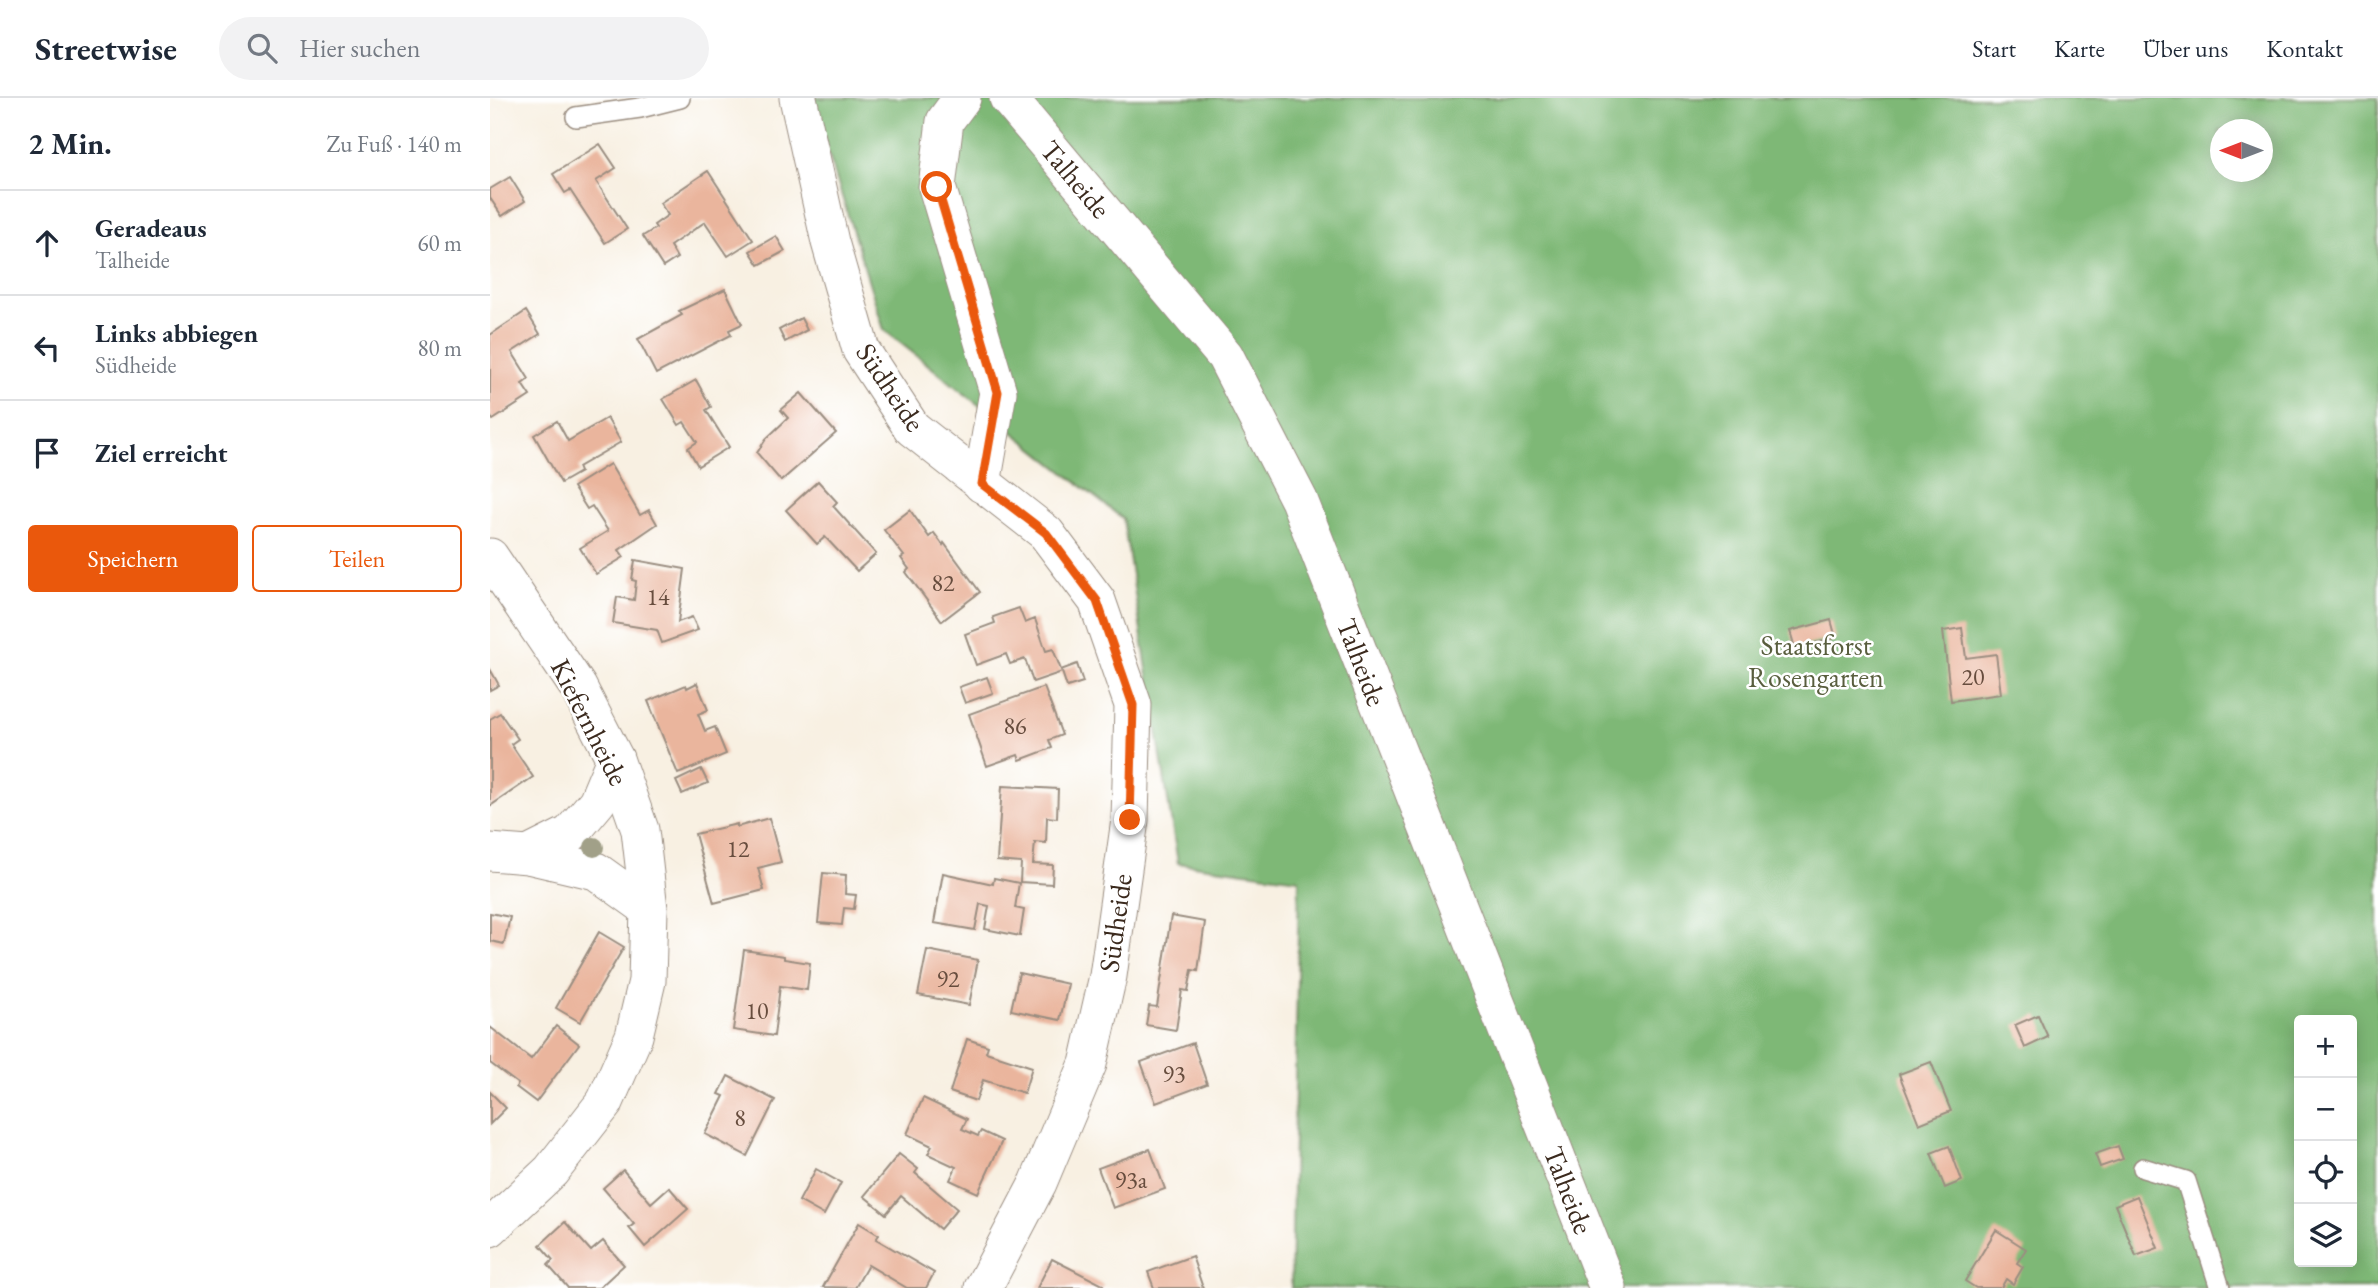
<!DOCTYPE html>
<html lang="de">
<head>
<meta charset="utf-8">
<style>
  :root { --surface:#fff; --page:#f2f2f3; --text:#1f2937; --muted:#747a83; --line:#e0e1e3; --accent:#ea580c }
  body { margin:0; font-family:"EB Garamond",serif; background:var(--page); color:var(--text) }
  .controls { position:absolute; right:21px; bottom:21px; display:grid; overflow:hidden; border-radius:7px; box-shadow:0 4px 18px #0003 }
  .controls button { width:63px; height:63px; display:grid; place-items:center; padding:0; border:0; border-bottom:2px solid var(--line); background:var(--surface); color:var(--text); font:35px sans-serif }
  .compass { position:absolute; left:1720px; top:21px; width:63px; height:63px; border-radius:50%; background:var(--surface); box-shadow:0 4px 18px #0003; rotate:270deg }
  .stop { position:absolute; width:21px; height:21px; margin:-16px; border:5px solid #ea580c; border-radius:50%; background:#fff }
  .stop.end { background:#ea580c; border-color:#fff; box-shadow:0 2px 7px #0008 }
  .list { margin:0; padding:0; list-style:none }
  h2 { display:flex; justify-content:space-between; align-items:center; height:91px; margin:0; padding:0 28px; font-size:30px }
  h2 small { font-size:23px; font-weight:400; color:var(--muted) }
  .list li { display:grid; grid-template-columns:46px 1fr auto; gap:21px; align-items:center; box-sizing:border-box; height:105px; padding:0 28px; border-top:2px solid var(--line) }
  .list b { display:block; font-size:26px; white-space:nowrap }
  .list p { margin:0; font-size:23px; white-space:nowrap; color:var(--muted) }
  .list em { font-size:23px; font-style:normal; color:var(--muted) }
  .actions { display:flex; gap:14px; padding:21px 28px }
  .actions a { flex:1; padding:16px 0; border:2px solid var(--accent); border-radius:7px; text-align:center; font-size:24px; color:var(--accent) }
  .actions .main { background:var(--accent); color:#fff }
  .icon { flex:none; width:38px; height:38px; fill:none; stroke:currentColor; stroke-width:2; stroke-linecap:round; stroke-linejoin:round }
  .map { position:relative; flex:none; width:1888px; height:1190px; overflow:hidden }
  header { display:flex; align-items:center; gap:42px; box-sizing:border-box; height:98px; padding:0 35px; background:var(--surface); border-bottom:2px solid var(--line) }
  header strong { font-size:33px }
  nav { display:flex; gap:38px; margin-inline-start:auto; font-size:24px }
  .search { width:490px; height:63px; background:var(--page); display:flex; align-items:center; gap:18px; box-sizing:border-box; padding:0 24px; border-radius:38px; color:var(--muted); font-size:26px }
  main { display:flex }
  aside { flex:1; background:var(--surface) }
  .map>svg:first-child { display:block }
</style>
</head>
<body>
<header>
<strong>Streetwise</strong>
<div class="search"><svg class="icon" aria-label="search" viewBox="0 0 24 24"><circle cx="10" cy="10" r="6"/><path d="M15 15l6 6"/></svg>Hier suchen</div>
<nav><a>Start</a><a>Karte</a><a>Über uns</a><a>Kontakt</a></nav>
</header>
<main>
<aside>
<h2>2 Min.<small>Zu Fuß · 140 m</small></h2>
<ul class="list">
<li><svg class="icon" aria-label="ahead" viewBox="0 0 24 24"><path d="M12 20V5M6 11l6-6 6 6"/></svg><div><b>Geradeaus</b><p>Talheide</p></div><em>60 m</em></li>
<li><svg class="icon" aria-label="left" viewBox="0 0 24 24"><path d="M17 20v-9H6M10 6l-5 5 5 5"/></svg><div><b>Links abbiegen</b><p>Südheide</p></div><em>80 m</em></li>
<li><svg class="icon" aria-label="arrive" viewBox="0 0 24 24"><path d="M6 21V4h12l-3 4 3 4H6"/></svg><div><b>Ziel erreicht</b></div></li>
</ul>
<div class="actions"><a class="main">Speichern</a><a>Teilen</a></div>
</aside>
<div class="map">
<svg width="1888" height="1190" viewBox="0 0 1888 1190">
  <rect width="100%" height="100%" fill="#fff"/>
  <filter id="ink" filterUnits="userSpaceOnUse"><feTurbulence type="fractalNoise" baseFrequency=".0143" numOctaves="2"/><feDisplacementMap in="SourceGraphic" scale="14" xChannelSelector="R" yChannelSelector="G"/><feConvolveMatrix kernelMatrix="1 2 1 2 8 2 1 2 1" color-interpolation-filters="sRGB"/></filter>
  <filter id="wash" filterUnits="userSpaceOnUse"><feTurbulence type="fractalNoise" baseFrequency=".00686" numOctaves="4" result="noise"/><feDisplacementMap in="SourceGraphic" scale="28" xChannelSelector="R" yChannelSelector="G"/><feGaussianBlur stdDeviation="1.57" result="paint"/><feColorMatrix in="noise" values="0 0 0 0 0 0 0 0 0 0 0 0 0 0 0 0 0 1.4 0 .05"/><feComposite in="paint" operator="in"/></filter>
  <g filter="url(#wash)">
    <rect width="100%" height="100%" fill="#f8f0e2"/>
    <path fill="#7eb876" stroke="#5c714a" stroke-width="2" fill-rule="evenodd" d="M321,0H1888V1190H801L809,781L688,765L633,421L394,232ZM1730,32H1772V74H1730ZM1809,922H1862V1164H1809Z"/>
    <g id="blocks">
      <g fill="#eab59d">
        <polygon points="110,46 126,70 106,83 137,131 115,145 80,92 75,95 63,76"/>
        <polygon points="218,73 263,142 238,158 215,124 180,148 187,160 173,169 153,138 166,130 164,127 178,117 170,105"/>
        <polygon points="20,79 35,103 12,118 0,100 0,91"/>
        <polygon points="286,138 295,153 269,167 260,153"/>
        <polygon points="235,191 252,226 239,232 241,237 166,276 148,241 192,217 189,213"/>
        <polygon points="36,213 50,236 22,254 39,281 32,286 40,298 3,322 0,318 0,237"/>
        <polygon points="311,220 317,232 295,244 289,232"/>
        <polygon points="206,282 221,309 216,312 239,349 208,368 198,350 207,344 194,324 189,327 173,301"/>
        <polygon points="311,295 346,335 291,383 267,355 276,341 298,320 291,312"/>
        <polygon points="117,320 131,344 88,369 90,374 71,385 44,337 67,323 78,343"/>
        <polygon points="120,366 150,417 159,412 167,426 129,452 134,459 106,476 90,450 118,433 102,408 97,411 83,389"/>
        <polygon points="328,383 347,404 343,408 386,456 367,473 335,439 327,446 296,412"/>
        <polygon points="420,412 439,439 444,435 453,447 454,445 490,494 452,523 416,474 419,471 411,460 414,458 394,432"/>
        <polygon points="145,462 195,471 188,524 202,519 208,532 172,545 167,532 123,525 127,499 144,502 146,483 142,482"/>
        <polygon points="529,510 535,525 545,521 556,553 563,551 571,572 587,566 593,584 577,589 572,574 543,584 535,561 520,566 516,556 486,567 475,536 505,525 503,519"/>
        <polygon points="1341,522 1346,540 1305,550 1300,533"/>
        <polygon points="1472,530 1476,560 1506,556 1511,596 1461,603 1453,533"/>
        <polygon points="0,571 9,587 0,592"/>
        <polygon points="497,579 503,595 475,605 469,589"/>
        <polygon points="207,585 218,612 208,616 215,633 225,629 236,656 188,676 158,603 196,587 197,590"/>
        <polygon points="554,589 572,637 559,642 562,650 530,662 528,657 497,668 479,616"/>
        <polygon points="10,615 28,641 21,646 43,679 0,708 0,621"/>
        <polygon points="211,671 218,685 192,696 186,683"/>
        <polygon points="512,688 568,691 567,720 557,719 556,745 545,744 543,766 563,767 562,786 530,784 531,765 507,763"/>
        <polygon points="279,720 291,764 268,770 274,792 224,805 205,736 247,726 247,729"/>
        <polygon points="333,775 356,777 355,796 366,797 364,811 354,810 352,827 328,825"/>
        <polygon points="453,775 503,786 504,780 529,785 525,810 534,812 530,838 495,831 499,808 490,806 485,832 444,825"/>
        <polygon points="0,815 20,819 14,846 0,843"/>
        <polygon points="681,818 715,824 708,873 702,872 698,893 692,892 686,932 656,927 659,908 667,909"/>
        <polygon points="109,834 134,849 90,924 66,910"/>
        <polygon points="254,852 294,858 294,861 320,865 317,892 290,888 284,938 243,932"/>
        <polygon points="437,852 488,862 479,907 428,897"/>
        <polygon points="529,875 578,886 570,922 521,912"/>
        <polygon points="1548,917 1558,939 1535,950 1525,927"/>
        <polygon points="66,928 89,946 46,1004 26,989 28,986 0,965 0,929 41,961"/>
        <polygon points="477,941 498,948 496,954 542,969 534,995 493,982 486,1003 460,994"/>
        <polygon points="703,945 717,986 666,1005 651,964"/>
        <polygon points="1441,964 1461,1013 1429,1026 1409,976"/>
        <polygon points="238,978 285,1002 257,1058 215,1036 234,998 229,996"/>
        <polygon points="0,994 16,1010 0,1026"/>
        <polygon points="433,1000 477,1021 472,1031 488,1038 491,1033 512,1043 488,1095 460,1082 466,1069 438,1056 442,1048 417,1036"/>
        <polygon points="1459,1048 1472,1083 1455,1090 1441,1055"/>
        <polygon points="1628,1048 1633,1061 1610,1069 1605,1056"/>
        <polygon points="660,1051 675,1091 623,1110 608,1070"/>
        <polygon points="409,1056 428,1071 425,1075 467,1111 450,1131 411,1098 396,1116 374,1098"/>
        <polygon points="326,1071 351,1085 334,1117 309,1103"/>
        <polygon points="133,1072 161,1105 179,1089 198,1111 155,1149 139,1130 144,1126 113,1090"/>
        <polygon points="1647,1098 1668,1150 1646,1158 1625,1107"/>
        <polygon points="75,1124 101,1153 113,1143 134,1167 109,1190 78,1190 58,1167 63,1162 50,1147"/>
        <polygon points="369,1125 389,1137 386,1141 444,1175 436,1190 417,1190 378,1167 365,1190 333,1189"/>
        <polygon points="1506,1132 1536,1151 1527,1165 1533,1169 1523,1186 1516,1181 1511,1190 1486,1190 1475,1183"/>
        <polygon points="702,1158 713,1190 664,1190 658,1174"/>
        <polygon points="562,1161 613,1187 612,1190 547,1190"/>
      </g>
    </g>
  </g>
  <g filter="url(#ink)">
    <use href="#blocks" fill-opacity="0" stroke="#9a8d80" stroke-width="2"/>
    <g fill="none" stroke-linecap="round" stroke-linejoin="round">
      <g stroke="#9a8d80" stroke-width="22">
        <g id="service">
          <polyline points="86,19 150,10 190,0"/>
          <polyline points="1653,1070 1696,1083 1730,1190"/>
        </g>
      </g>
      <g stroke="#9a8d80" stroke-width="39">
        <g id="minor">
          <polyline points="308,0 340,144 371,252 422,330 556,435 607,503 643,607 640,722 618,878 598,966 548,1085 493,1190"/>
          <polyline points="472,0 455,23 447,89 508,294 492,386"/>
          <polyline points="518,0 735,258 809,402 1118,1190"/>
          <polyline points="0,459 88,589 125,661 150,732 159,811 157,883 144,938 115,1004 61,1073 0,1130"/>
          <polyline points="0,754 38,757 106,773 159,811"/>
          <polyline points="38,757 80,736 107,704 125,661"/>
        </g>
      </g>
      <use href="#service" stroke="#fff" stroke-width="19"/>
      <use href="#minor" stroke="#fff" stroke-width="37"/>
    </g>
    <circle fill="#a1a088" cx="104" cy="749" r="10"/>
  </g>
  <g fill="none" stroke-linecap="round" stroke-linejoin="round" filter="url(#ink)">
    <polyline stroke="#ea580c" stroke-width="9" points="447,89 508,294 492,386 556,435 607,503 643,607 640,722"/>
  </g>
  <g text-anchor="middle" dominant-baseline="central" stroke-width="5" stroke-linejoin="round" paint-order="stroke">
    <g font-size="24" fill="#674d3e">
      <text x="453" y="484">82</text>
      <text x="168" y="498">14</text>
      <text x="1483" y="578">20</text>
      <text x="525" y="627">86</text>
      <text x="248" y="750">12</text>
      <text x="458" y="880">92</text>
      <text x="267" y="912">10</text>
      <text x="684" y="975">93</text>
      <text x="250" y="1019">8</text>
      <text x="641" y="1081">93a</text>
    </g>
    <g font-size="28" fill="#3b2a1e" stroke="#fff">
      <text transform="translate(586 81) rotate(50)">Talheide</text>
      <text transform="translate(401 289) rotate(56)">Südheide</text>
      <text transform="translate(872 564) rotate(69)">Talheide</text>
      <text transform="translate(100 624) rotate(63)">Kiefernheide</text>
      <text transform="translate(625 825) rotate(-82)">Südheide</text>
      <text transform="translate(1079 1092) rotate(69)">Talheide</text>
    </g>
    <g font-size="28" fill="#595e3e" stroke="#fff">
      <text x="1326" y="547">Staatsforst<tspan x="1326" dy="32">Rosengarten</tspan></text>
    </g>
  </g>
</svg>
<div class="controls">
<button>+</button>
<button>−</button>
<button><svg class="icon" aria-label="locate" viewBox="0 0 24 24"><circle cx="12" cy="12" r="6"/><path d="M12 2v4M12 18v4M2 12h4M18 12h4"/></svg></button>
<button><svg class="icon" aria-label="layers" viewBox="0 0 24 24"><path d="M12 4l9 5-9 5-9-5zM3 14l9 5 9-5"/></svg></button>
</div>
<svg class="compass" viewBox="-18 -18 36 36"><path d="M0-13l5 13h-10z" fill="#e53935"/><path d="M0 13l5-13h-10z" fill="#747a83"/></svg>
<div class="stop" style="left:447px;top:89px"></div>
<div class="stop end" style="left:640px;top:722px"></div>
</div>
</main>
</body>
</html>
